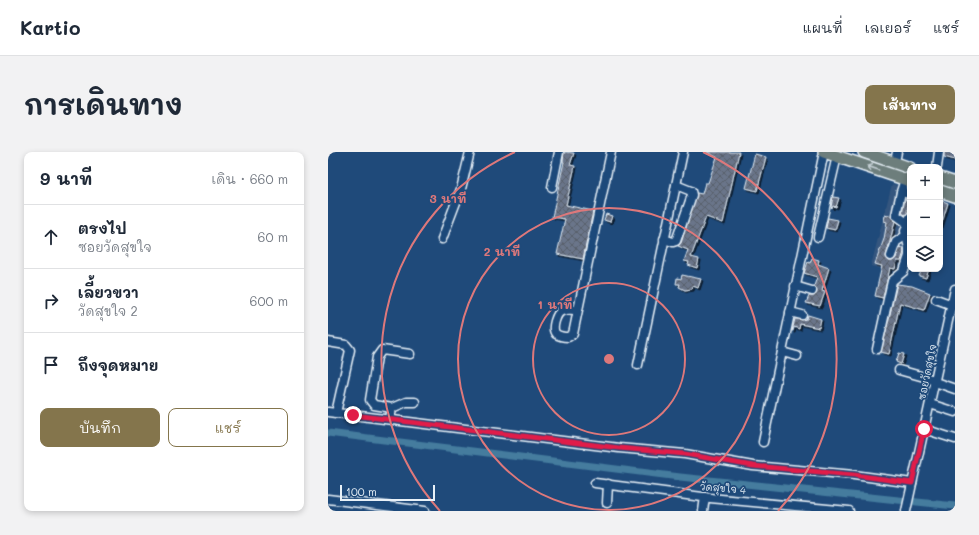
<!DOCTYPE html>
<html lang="th">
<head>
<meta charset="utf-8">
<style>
  :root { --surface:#fff; --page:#f2f2f3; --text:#1f2937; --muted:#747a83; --line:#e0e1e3; --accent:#84754c }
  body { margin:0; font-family:Mali,"Playpen Sans Thai",sans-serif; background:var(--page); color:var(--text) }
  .controls { position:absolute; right:12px; top:12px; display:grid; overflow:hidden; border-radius:8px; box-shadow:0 2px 6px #0003 }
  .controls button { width:36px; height:36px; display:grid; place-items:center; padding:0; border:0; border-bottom:1px solid var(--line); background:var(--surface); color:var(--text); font:20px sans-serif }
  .scale { position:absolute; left:12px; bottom:10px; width:95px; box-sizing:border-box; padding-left:4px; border:2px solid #e8f1f8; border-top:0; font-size:11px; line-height:14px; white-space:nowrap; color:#e8f1f8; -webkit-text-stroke:3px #1f4a7a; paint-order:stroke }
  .stop { position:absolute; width:12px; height:12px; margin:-9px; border:3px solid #e11d48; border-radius:50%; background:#fff }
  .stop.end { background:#e11d48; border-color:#fff; box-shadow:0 1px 4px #0008 }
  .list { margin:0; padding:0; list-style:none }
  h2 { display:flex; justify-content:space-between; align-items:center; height:52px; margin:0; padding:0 16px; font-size:17px }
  h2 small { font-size:13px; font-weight:400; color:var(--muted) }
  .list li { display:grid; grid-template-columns:26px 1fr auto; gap:12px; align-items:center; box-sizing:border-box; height:64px; padding:0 16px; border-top:1px solid var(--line) }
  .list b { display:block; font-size:15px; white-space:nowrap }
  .list p { margin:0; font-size:13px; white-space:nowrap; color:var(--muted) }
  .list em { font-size:13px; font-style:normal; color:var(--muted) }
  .actions { display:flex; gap:8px; padding:12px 16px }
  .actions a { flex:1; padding:9px 0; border:1px solid var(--accent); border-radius:8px; text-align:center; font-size:14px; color:var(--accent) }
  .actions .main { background:var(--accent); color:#fff }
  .icon { flex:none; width:22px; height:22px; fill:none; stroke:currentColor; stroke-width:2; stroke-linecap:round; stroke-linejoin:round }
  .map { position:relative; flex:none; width:627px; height:359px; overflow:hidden; border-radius:8px }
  header { display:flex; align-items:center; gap:24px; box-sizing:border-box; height:56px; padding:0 20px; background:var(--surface); border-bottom:1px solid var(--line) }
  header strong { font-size:19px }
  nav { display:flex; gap:22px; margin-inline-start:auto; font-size:14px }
  .intro { display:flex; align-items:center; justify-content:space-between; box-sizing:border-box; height:96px; padding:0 24px }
  h1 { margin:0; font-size:28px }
  .button { padding:10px 18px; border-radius:8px; background:var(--accent); color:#fff; font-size:14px; font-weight:700 }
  main { display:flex; gap:24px; padding:0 24px }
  aside { flex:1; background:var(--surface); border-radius:8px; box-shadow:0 2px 6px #0003 }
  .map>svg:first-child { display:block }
</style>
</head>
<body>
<header>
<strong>Kartio</strong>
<nav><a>แผนที่</a><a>เลเยอร์</a><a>แชร์</a></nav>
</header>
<div class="intro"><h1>การเดินทาง</h1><a class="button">เส้นทาง</a></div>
<main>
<aside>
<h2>9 นาที<small>เดิน · 660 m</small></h2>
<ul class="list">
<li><svg class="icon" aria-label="ahead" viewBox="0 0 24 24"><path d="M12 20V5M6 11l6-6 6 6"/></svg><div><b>ตรงไป</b><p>ซอยวัดสุขใจ</p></div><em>60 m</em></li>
<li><svg class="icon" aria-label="right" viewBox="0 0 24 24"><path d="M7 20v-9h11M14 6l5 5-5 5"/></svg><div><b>เลี้ยวขวา</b><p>วัดสุขใจ 2</p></div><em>600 m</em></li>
<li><svg class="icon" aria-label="arrive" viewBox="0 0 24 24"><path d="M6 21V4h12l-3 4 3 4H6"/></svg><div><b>ถึงจุดหมาย</b></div></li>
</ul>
<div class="actions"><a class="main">บันทึก</a><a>แชร์</a></div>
</aside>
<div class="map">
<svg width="627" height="359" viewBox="0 0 627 359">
  <defs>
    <pattern id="building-cross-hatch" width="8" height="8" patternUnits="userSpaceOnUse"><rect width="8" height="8" fill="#6b758a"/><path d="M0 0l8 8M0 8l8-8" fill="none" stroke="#585e6a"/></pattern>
    <filter id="shadow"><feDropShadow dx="2" dy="2" stdDeviation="0" flood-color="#0009"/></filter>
  </defs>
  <rect width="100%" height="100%" fill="#1f4a7a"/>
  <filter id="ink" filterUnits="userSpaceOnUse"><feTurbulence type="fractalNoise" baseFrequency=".025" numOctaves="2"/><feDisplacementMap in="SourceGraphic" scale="8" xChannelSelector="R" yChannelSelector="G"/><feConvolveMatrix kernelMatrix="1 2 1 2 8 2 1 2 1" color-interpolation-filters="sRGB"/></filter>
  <g filter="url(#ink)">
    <polygon fill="#36577f" points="564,32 582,38 582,114 580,124 543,114"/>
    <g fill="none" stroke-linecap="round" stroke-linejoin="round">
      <polyline stroke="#447c9e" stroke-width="7" points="0,281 352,325 627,354"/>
    </g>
    <g fill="url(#building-cross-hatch)" stroke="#e8f1f8" filter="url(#shadow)">
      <polygon points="236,0 246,1 242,13 247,14 238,53 265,59 255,107 229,102 237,67 224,65 236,10 235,10"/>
      <polygon points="378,0 411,0 395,71 378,65 363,105 371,107 369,116 360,113 361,110 356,109 360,98 350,94 353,91 369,41 374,42 377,31 380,31 389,5"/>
      <polygon points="616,0 627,0 627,8 616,5"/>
      <polygon points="427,2 438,5 429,39 418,36"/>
      <polygon points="505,45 511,46 508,55 505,54 504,56 503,55"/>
      <polygon points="577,47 581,48 579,60 580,60 577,63 574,61"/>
      <polygon points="612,48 620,51 613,74 612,74"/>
      <polygon points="278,62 284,64 282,70 276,68"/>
      <polygon points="561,62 567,69 558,105 561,109 564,109 568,106 572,95 575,96 576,100 573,109 569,109 567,117 562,116 555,146 547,144 554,114 547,112 556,87 559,70 556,69 557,63 560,64"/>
      <polygon points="500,66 510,68 507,78 498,76"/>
      <polygon points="484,106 491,108 490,112 501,116 494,139 497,140 492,154 478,151 481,144 486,144 489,140 486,134 489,125 476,121 480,110 482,111"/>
      <polygon points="594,117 601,117 598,126 591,124"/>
      <polygon points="354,123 373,127 370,136 365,134 364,137 357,138 351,135 352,132 348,132 349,126 353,127"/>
      <polygon points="569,132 584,134 602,141 596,158 572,151 561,202 553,200"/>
      <polygon points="480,163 493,167 491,176 472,172 471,177 466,175 465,179 464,179 467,167 479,167"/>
      <polygon points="571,201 576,202 573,212 568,210"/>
    </g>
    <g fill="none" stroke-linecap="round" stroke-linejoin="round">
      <g stroke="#e8f1f8" stroke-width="11">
        <g id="minor">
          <polyline points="567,10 569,0"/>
          <polyline points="609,15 611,0"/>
          <polyline points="577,27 573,40 582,42"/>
          <polyline points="224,35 231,0"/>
          <polyline points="573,40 568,63 579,71"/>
          <polyline points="490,85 509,4"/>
          <polyline points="114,87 133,37 142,0"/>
          <polyline points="336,87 345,90 348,89 364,43 363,39 348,33"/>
          <polyline points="563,104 568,90 577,84"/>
          <polyline points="467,134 484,139"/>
          <polyline points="608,147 627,154"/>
          <path d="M250,158C245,158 238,157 234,159C228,161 223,177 228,182C231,184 236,185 240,185L245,182L283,0"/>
          <polyline points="462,160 474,163"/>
          <polyline points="0,190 18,193 22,198 8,261"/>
          <polyline points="549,197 564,129 576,119 581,104 581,96 577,79 582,65"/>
          <polyline points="454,200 469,204"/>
          <polyline points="310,213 355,0"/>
          <polyline points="571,218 607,228"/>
          <polyline points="607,230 627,237"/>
          <polyline points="602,252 627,260"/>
          <polyline points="64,256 78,250 87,250"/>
          <polyline points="0,260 291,296 357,302 425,314 526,323 584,331"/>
          <polyline points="62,267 64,256 46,253 42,248 49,205 54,198 82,202"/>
          <polyline points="596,277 627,287"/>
          <polyline points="435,290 496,0"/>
          <polyline points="267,331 382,346 521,359"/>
          <polyline points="0,347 97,359"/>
          <polyline points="279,351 280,332"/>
          <polyline points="375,359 377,345"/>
          <polyline points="578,359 627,137"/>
        </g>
      </g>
      <g stroke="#e8f1f8" stroke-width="14">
        <g id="major">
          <polyline points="496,0 582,29"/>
          <polyline points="536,0 582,16"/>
          <polyline points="612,26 627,31"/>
          <polyline points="612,39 627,44"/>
        </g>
      </g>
      <use href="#minor" stroke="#1f4a7a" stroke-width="8"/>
      <use href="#major" stroke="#6d7e7c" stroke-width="11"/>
    </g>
    <defs><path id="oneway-shaft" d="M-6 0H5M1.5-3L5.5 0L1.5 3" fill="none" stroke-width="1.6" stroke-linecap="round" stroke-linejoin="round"/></defs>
    <use stroke="#c3ced3" href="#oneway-shaft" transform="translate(545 16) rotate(-161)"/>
  </g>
  <g fill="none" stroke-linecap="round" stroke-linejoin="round" filter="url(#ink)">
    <polyline stroke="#e11d48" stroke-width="5" points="25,263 291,296 357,302 425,314 526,323 584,331 596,277"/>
  </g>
  <g fill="none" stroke="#dd787b" stroke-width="2">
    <circle cx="281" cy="207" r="76"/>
    <circle cx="281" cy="207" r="151"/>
    <path d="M112 359A227 227 0 0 1 187 0M375 0A227 227 0 0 1 450 359"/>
  </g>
  <g text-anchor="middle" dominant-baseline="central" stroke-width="3.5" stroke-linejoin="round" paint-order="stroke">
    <g font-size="10" fill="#e8f1f8" stroke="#1f4a7a">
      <text transform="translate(599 220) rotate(-78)">ซอยวัดสุขใจ</text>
      <text transform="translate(395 336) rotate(5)">วัดสุขใจ 4</text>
    </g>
  </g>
  <circle cx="281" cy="207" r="6" fill="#dd787b" stroke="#1f4a7a" stroke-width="2"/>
  <g font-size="12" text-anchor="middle" font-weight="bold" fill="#dd787b" stroke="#1f4a7a" stroke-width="3.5" stroke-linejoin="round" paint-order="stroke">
    <text x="120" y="51">3 นาที</text>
    <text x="174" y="104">2 นาที</text>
    <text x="227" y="157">1 นาที</text>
  </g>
</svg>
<div class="controls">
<button>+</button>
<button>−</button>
<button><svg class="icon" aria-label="layers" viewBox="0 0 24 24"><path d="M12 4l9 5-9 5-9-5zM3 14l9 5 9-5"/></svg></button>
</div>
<div class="scale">100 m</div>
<div class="stop" style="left:596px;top:277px"></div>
<div class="stop end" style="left:25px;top:263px"></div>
</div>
</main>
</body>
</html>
